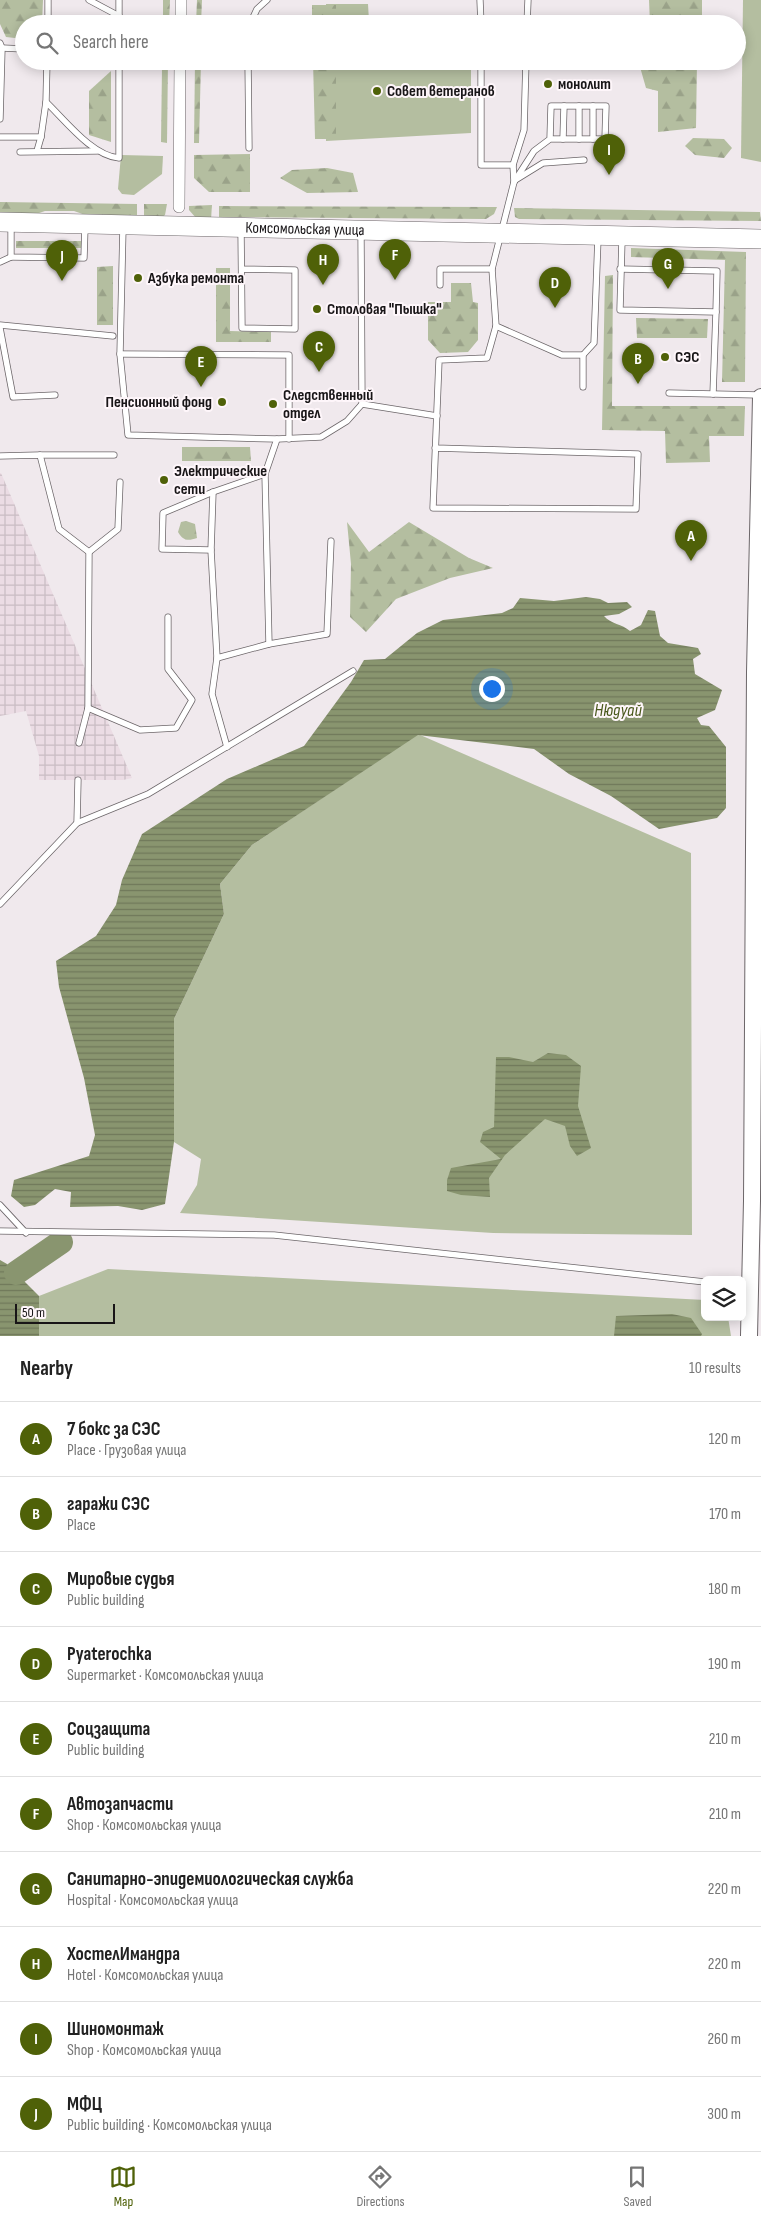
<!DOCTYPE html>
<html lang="en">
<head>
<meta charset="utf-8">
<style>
  :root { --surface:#fff; --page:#f2f2f2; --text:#222; --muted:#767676; --line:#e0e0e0; --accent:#4f6108 }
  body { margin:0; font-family:"Sofia Sans Condensed",sans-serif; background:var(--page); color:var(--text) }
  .controls { position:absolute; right:15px; bottom:15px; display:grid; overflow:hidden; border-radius:8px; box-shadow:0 2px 12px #0003 }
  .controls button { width:45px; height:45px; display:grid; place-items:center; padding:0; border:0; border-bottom:1px solid var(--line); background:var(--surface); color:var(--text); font:25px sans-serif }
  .scale { position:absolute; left:15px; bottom:12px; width:100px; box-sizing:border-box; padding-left:5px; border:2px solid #181517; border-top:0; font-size:14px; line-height:18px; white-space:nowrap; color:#181517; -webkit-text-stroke:4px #fef6fa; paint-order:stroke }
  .you { position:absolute; left:491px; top:688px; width:18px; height:18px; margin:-12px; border:4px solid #fff; border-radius:50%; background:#1a73e8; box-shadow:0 0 0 8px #1a73e833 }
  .badge { display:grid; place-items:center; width:32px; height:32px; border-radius:50%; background:var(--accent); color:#fff; font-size:16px; font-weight:700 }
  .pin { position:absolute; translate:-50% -41px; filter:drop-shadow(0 1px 2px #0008) }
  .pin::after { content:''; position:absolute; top:26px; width:18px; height:15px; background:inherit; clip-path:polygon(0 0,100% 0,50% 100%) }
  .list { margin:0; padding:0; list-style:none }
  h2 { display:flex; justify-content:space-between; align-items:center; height:65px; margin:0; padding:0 20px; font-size:21px }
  h2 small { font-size:16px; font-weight:400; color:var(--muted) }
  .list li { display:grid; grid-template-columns:32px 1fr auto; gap:15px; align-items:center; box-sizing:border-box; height:75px; padding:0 20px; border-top:1px solid var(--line) }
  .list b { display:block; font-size:19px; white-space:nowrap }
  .list p { margin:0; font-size:16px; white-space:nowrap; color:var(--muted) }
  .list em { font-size:16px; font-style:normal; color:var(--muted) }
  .icon { flex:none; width:28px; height:28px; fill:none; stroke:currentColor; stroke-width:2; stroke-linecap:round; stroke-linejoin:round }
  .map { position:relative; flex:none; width:761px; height:1336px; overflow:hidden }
  .search { position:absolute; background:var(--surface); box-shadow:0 2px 12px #0003; left:15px; right:15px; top:15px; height:55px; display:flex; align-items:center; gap:12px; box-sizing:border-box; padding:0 18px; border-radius:28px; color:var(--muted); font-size:19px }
  .sheet { height:815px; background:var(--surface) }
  nav { display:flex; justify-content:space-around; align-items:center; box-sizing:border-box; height:70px; border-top:1px solid var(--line); background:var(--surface); font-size:14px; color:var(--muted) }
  nav a { display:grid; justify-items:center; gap:2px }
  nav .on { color:var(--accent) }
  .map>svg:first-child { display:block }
</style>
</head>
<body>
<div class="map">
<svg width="761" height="1336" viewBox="0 0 761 1336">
  <defs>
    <pattern id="industrial-grid" width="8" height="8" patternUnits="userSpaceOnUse" patternTransform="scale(1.25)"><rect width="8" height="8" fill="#ebdce4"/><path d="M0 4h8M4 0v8" fill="none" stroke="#c9bcc3"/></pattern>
    <pattern id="forest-firs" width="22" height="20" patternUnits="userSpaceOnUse" patternTransform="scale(1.25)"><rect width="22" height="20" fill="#b4bea0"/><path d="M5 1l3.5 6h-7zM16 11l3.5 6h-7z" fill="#9aa289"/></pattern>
    <pattern id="water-rules" width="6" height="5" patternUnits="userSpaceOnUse" patternTransform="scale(1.25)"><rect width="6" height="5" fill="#89956f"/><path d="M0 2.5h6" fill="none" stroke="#6f785a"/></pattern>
  </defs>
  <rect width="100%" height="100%" fill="#f0e9ed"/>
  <polygon fill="url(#industrial-grid)" points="0,473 1,473 132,778 123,780 39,780 39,756 26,711 0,716"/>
  <g fill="#b4bea0">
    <polygon points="743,0 761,0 761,162 741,158"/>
    <polygon points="326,4 368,4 369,21 372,24 326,24"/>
    <polygon points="326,61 471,61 471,133 326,141"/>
    <polygon points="121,155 163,156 162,174 134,195 122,194 118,189"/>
    <polygon points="418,734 691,853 692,1235 493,1233 180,1213 197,1185 201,1159 174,1142 174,1019 224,914 220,884 252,845"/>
    <polygon points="108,1269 705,1300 705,1317 728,1317 731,1336 39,1336 39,1296"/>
  </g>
  <g fill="url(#forest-firs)">
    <polygon points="0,0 43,0 42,24 24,24 24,39 6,37 0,24"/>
    <polygon points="163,0 170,0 169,24 134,24 128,19 163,18"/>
    <polygon points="197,0 202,0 201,24 196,24"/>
    <polygon points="649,0 702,0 702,24 650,24"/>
    <rect x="312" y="5" width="24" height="19"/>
    <polygon points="132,61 168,61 167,143 161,142 162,67 132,64"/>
    <polygon points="195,61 201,61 199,143 194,143"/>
    <polygon points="313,61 336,61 336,139 315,139"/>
    <rect x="552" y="61" width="54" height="4"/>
    <polygon points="697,61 696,128 658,132 658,91 646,88 640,67 618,61"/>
    <polygon points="111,71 111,142 89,135 89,91"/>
    <polygon points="693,138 724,139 732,148 724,158 695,155 685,146"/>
    <polygon points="250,154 250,192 209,192 194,178 194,155"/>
    <polygon points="327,168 353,173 358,192 307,193 280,178 292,170"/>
    <polygon points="0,202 137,204 137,217 91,217 74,211 45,211 30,216 0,216"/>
    <polygon points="144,204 167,204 165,215 162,217 144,217"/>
    <polygon points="212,205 211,219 196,218 189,210 189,206"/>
    <polygon points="219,206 497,207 494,214 486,219 219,217"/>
    <polygon points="514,208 760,212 761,221 519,219 515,217"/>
    <rect x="16" y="241" width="65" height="7"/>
    <polygon points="631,248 746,252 745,382 722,382 725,260 631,257"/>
    <polygon points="113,266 113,325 97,325 97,267"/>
    <polygon points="216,268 230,268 230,331 271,332 271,342 216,342"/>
    <polygon points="613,275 612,406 745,406 744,436 709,436 710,462 666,463 665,431 602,430 605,276"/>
    <polygon points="451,283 471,283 473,302 478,303 478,340 468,352 440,353 428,340 428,302 451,302"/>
    <polygon points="636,318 708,319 707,338 637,338"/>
    <polygon points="182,447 250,447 251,461 182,461"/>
    <path d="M186,521L195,524L197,538C188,541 183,541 178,532L181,522Z"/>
    <polygon points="347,522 369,552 409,522 469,558 493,568 450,578 396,599 366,632 350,617 351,564"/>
  </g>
  <g fill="url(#water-rules)">
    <path d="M586,597L600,599L608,603L627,602L632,607L619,614L604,616C611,624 622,624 630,631L641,625L648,610L655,611L660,636L668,643L698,648L701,654L693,659L695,674L722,690L715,710L697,718L701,725L709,726L726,747V808L717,818L659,829L611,796L569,774L534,749L418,735L252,845L220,884L224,914L174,1019V1142L165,1204L142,1210L118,1206L70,1207L71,1192L55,1189L35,1205L24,1207L11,1196L14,1180L89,1156L95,1135L84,1078L59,987L56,961L96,936L116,905L122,880L142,834L227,779L304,746L351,682L364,660L385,659L417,633L443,620L502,613L513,608L520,598L554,601Z"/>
    <polygon points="548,1053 566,1055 581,1066 578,1106 591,1148 577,1156 570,1146 565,1126 545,1119 505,1155 489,1178 490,1197 461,1195 447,1191 447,1180 451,1168 501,1159 480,1142 483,1132 494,1127 496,1057 509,1057 533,1062"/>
    <polygon points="0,1260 7,1264 39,1296 39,1336 0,1336"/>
    <polygon points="672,1314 691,1318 702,1334 701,1336 614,1336 616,1316"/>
  </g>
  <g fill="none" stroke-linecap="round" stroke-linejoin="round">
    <polyline stroke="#89956f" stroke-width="24" points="16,1273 61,1242"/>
    <g stroke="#6c6669" stroke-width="7">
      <g id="lane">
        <polyline points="89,0 119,16"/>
        <polyline points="119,0 119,24"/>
        <polyline points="480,0 481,24"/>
        <polyline points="48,24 48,0"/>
        <polyline points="250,24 257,9 267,0"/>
        <polyline points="527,24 528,0"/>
        <polyline points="0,43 2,48 0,119"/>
        <polyline points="2,48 24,49"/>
        <path d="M47,61L46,102C65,120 92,156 119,158V61"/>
        <polyline points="248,61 249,148"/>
        <polyline points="481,61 481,165 513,165"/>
        <polyline points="0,137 41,137"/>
        <polyline points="550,139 551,106 606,106 605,139 550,139 534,151 514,182 492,269 496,326 562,355 583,355 583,387"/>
        <polyline points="563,139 564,106"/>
        <polyline points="579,139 579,106"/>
        <polyline points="593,139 593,106"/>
        <polyline points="37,151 41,137 46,102"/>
        <polyline points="20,152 97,151"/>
        <polyline points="517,179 543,163 584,160"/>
        <polyline points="514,182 513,165 524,130 526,61"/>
        <polyline points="11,226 11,257 84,258 85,226"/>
        <polyline points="123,227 120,354 128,435 277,439 321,437 347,421 362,404 361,233"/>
        <polyline points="241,230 242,328 295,329 295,270 242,269"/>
        <polyline points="622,239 620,310 716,312 713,394"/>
        <polyline points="0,262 11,257"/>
        <polyline points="620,269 717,271 716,312"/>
        <polyline points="440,285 440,269 492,269"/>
        <polyline points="0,325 113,336"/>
        <polyline points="0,328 13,397 55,395"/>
        <polyline points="120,354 289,355 289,439"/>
        <polyline points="583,355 594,343 598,238"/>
        <polyline points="669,393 759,395"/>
        <polyline points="362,404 437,416"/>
        <polyline points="277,439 265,474 269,644 327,634 331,541"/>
        <polyline points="435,448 638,454 636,509 433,508 439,360 487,358 496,326"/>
        <polyline points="40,455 114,455"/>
        <polyline points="0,456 40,455 59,529 89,552 88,708 79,743"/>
        <polyline points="213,492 211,550 217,658 269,644"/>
        <polyline points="211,550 162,549 163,513 213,492 265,474"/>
        <polyline points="89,552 118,529 120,482"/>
        <polyline points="217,658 212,694 227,747"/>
        <polyline points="88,708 140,730 176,728 192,700 168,669 168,617"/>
        <polyline points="77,823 148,794 353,671"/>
        <polyline points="0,904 77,823 78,780"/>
        <polyline points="0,1205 26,1233"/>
        <polyline points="0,1231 274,1235 705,1282"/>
      </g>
    </g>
    <g stroke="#6c6669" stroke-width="12">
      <g id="street">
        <polyline points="181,24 181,0"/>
        <polyline points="179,207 180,61"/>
      </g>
    </g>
    <g stroke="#6c6669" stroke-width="18">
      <polyline id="secondary" points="749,1336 752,1201 755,672 761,397"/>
    </g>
    <g stroke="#6c6669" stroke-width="20">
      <g id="primary">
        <path id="s1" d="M0,222L761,239"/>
      </g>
    </g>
    <use href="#lane" stroke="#fff" stroke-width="5.5"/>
    <use href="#street" stroke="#fff" stroke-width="11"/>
    <use href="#secondary" stroke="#fff" stroke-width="16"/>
    <use href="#primary" stroke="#fff" stroke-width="19"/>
  </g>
  <g fill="#4f6108" stroke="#fef6fa" stroke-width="2">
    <circle cx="548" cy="84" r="5"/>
    <circle cx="377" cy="91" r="5"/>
    <circle cx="138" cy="278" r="5"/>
    <circle cx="317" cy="309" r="5"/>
    <circle cx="665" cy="357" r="5"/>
    <circle cx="222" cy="402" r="5"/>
    <circle cx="273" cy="404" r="5"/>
    <circle cx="164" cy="480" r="5"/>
  </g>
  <g text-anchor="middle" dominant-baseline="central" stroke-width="4" stroke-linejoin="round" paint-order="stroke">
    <g font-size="16" font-weight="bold" fill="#181517" stroke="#fef6fa" text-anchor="start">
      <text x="558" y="84">монолит</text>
      <text x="387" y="91">Совет ветеранов</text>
      <text x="148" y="278">Азбука ремонта</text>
      <text x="327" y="309">Столовая "Пышка"</text>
      <text x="675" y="357">СЭС</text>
      <text x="283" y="395">Следственный<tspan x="283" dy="18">отдел</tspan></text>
      <text x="212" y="402" text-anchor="end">Пенсионный фонд</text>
      <text x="174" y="471">Электрические<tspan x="174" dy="18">сети</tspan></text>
    </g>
    <g font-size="16" fill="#181517" stroke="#fef6fa">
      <text stroke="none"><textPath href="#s1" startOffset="305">Комсомольская улица</textPath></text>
    </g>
    <g font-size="18" font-style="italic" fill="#4a591d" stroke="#fef6fa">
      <text x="618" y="710">Нюдуай</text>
    </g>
  </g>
</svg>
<div class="controls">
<button><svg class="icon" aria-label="layers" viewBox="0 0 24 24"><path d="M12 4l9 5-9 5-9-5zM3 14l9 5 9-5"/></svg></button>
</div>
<div class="scale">50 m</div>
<div class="you"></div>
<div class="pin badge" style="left:691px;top:561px">A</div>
<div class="pin badge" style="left:638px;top:384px">B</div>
<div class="pin badge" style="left:319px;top:372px">C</div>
<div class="pin badge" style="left:555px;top:308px">D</div>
<div class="pin badge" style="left:201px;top:387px">E</div>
<div class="pin badge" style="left:395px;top:280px">F</div>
<div class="pin badge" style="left:668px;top:289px">G</div>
<div class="pin badge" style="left:323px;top:285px">H</div>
<div class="pin badge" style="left:609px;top:175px">I</div>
<div class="pin badge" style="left:62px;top:281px">J</div>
<div class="search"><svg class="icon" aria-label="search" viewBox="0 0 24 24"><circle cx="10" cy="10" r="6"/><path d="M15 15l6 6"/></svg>Search here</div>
</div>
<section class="sheet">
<h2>Nearby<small>10 results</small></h2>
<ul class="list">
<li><span class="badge">A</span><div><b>7 бокс за СЭС</b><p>Place · Грузовая улица</p></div><em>120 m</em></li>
<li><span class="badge">B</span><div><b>гаражи СЭС</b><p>Place</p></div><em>170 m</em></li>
<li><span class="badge">C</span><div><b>Мировые судья</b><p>Public building</p></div><em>180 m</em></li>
<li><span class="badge">D</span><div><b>Pyaterochka</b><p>Supermarket · Комсомольская улица</p></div><em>190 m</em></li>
<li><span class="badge">E</span><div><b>Соцзащита</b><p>Public building</p></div><em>210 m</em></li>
<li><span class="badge">F</span><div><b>Автозапчасти</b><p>Shop · Комсомольская улица</p></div><em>210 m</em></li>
<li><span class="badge">G</span><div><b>Санитарно-эпидемиологическая служба</b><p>Hospital · Комсомольская улица</p></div><em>220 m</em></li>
<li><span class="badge">H</span><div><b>ХостелИмандра</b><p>Hotel · Комсомольская улица</p></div><em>220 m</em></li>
<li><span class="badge">I</span><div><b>Шиномонтаж</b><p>Shop · Комсомольская улица</p></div><em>260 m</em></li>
<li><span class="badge">J</span><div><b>МФЦ</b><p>Public building · Комсомольская улица</p></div><em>300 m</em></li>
</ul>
</section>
<nav>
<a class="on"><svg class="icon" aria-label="map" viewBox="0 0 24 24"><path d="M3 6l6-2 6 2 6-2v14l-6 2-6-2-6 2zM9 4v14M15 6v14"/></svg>Map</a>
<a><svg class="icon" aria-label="directions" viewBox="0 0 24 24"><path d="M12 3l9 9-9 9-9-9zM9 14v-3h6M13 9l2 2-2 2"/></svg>Directions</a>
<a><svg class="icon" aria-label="saved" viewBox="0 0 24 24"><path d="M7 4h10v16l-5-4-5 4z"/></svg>Saved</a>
</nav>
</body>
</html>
